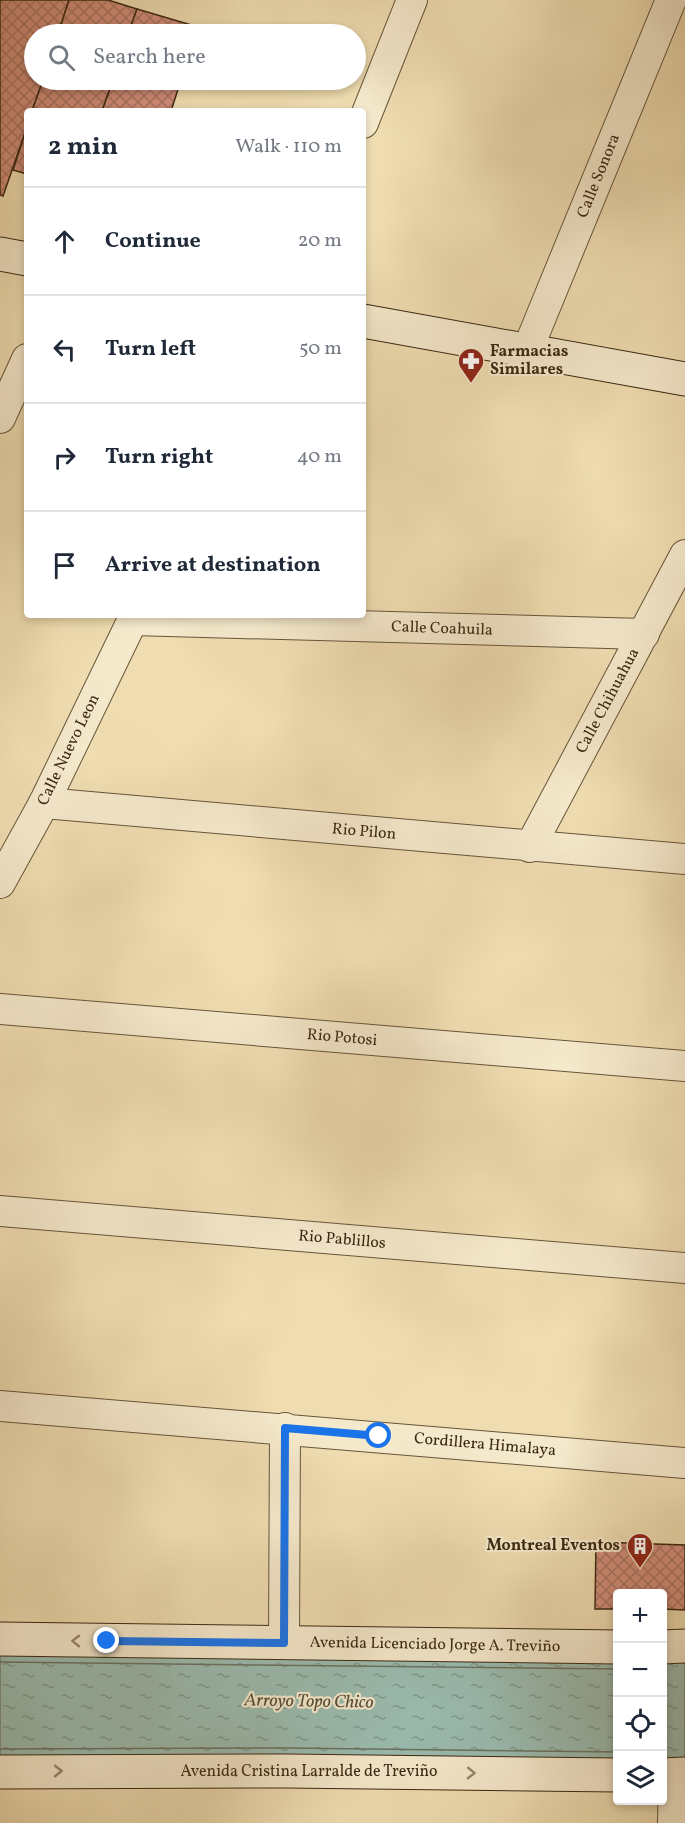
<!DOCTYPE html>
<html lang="en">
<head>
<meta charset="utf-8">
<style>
  :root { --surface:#fff; --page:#f2f2f3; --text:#1f2937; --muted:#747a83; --line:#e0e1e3 }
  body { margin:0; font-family:Vollkorn,serif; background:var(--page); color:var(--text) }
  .controls { position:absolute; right:18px; bottom:18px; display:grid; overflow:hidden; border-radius:6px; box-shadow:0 3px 9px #0003 }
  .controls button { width:54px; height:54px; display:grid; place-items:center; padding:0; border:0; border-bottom:2px solid var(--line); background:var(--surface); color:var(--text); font:30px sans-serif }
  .stop { position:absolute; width:18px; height:18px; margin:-14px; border:4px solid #1a73e8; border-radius:50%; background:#fff }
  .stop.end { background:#1a73e8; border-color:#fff; box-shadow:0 2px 6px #0008 }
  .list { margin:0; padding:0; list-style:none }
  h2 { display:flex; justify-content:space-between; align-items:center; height:78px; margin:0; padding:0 24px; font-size:26px }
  h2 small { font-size:20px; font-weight:400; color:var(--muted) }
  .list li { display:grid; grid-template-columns:39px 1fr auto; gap:18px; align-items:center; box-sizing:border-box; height:108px; padding:0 24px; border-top:2px solid var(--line) }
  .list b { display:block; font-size:22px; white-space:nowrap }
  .list em { font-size:20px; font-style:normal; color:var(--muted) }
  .icon { flex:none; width:33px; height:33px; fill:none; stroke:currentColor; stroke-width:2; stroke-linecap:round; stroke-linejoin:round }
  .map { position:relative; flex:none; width:685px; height:1823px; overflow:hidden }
  .search { position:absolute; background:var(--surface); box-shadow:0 3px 9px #0003; left:24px; top:24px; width:342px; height:66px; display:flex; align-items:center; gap:15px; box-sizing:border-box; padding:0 21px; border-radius:33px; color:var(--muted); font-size:22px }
  .panel { position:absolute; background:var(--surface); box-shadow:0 3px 9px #0003; left:24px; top:108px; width:342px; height:510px; border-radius:6px }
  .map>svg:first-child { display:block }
</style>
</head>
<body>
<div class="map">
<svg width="685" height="1823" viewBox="0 0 685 1823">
  <defs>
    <pattern id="water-ripples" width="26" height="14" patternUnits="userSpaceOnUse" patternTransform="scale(1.5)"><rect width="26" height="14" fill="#9abbaf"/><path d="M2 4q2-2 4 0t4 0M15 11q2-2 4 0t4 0" fill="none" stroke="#7f988d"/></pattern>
    <pattern id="building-cross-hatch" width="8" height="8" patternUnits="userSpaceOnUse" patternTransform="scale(1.5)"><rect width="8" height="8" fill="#d28e7a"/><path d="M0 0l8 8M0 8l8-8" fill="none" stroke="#ab7463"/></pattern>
  </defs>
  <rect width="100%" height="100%" fill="#efddb1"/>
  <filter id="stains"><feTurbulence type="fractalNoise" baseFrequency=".00333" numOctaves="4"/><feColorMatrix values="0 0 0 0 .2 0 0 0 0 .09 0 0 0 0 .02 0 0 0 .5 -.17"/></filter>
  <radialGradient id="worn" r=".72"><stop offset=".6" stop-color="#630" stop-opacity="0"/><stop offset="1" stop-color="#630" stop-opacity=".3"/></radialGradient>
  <g fill="url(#water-ripples)" stroke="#748070" stroke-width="1.5">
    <polygon points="0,1639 617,1647 617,1775 0,1772"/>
    <polygon points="685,1646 685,1774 663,1775 662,1647"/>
  </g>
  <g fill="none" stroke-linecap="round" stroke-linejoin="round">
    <g stroke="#6a7260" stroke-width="1.5">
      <polyline points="0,1662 618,1669"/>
      <polyline points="0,1749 287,1748 618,1752"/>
    </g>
  </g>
  <g fill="url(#building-cross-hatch)" stroke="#3a2811" stroke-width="1.5">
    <polygon points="0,0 69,0 58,34 34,34 34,80 43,80 32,111 27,111 27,127 3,196 0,195"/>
    <polygon points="69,0 108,0 137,9 128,34 58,34"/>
    <polygon points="137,9 198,27 195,34 128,34"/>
    <polygon points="43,80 113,80 102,111 32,111"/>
    <polygon points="113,80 181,80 171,111 102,111"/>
    <polygon points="27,127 27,174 13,170"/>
    <polygon points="596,1542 685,1545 685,1610 662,1609 662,1594 618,1594 618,1609 595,1609"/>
  </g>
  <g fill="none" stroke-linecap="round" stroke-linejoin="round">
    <g stroke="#675539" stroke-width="32">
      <g id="street">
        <polyline points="363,123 412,0"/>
        <polyline points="527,351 671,0"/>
        <polyline points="0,418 27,359"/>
        <polyline points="133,620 644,634"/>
        <polyline points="44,803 685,859"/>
        <polyline points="530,847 685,555"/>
        <polyline points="0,883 44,803 135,615"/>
        <polyline points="0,1009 685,1066"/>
        <polyline points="0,1211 685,1268"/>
        <polyline points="0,1406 685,1463"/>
        <polyline points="284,1643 285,1428"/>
        <polyline points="673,1823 674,1775"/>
      </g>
    </g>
    <g stroke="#3a2811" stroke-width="35">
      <g id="secondary">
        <polyline points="0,254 27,259"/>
        <polyline points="363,321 685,379"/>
        <polyline points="0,1639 618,1647"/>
        <polyline points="662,1647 685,1646"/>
        <polyline points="0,1772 287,1771 618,1775"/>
        <polyline points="662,1775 685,1774"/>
      </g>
    </g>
    <use href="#street" stroke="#f5e9cc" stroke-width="30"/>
    <use href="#secondary" stroke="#f5e9cc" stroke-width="33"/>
  </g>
  <defs><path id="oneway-chevron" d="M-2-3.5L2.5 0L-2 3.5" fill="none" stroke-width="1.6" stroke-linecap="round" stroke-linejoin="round" transform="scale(1.5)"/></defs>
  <g stroke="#98886e">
    <use href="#oneway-chevron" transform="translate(76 1641) rotate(-179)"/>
    <use href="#oneway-chevron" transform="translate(58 1771)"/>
    <use href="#oneway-chevron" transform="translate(471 1773) rotate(1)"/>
  </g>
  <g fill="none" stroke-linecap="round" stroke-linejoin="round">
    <polyline stroke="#1a73e8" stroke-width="8" points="107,1641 284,1643 285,1428 379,1436"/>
  </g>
  <defs>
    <g id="pharmacy-pin" transform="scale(1.35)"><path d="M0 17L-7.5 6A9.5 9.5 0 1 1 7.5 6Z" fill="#8f2418" stroke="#f5e9cc"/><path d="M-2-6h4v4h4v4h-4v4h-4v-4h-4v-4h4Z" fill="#fff"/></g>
    <g id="building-pin" transform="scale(1.35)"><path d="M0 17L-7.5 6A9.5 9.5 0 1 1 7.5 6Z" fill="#8f2418" stroke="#f5e9cc"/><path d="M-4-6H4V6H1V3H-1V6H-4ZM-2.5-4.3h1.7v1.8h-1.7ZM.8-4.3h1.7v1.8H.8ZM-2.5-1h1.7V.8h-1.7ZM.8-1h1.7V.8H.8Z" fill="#fff"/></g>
  </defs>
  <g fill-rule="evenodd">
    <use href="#pharmacy-pin" x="471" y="361"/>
    <use href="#building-pin" x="640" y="1546"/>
  </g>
  <g text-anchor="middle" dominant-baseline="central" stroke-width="4.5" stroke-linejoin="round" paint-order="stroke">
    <g font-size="16" fill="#3a2811" stroke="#f5e9cc">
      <text transform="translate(599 176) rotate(-68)">Calle Sonora</text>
      <text transform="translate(442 629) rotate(2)">Calle Coahuila</text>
      <text transform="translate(608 701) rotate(-62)">Calle Chihuahua</text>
      <text transform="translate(69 750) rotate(-64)">Calle Nuevo Leon</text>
      <text transform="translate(364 832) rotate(5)">Rio Pilon</text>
      <text transform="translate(342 1038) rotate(5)">Rio Potosi</text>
      <text transform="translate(342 1240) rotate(5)">Rio Pablillos</text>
      <text transform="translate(485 1445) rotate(5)">Cordillera Himalaya</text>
      <text transform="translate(435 1645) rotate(1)">Avenida Licenciado Jorge A. Treviño</text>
      <text x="309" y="1772">Avenida Cristina Larralde de Treviño</text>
    </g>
    <g font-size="16" font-weight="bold" fill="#3a2811" stroke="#f5e9cc" text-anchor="start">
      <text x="490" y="352">Farmacias<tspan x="490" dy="18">Similares</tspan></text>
      <text x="620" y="1546" text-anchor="end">Montreal Eventos</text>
    </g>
    <g font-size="18" font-style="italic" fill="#524d38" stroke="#f5e9cc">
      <text transform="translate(309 1702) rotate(1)">Arroyo Topo Chico</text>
    </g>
  </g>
  <rect width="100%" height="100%" filter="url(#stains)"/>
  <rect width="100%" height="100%" fill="url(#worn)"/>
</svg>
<div class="controls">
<button>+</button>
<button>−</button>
<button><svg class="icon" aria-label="locate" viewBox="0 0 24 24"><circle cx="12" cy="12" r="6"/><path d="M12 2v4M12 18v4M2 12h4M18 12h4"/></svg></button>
<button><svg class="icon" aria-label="layers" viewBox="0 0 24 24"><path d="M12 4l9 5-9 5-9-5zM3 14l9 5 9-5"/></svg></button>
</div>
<div class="stop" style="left:379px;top:1436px"></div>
<div class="stop end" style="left:107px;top:1641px"></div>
<div class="search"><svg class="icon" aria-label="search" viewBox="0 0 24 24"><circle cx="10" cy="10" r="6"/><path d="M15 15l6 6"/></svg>Search here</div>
<section class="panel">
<h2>2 min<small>Walk · 110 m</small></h2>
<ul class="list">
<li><svg class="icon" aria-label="ahead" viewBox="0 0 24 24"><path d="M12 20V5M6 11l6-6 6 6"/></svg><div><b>Continue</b></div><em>20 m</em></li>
<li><svg class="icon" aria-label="left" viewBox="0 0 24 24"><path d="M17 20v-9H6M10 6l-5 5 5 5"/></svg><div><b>Turn left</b></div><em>50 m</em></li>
<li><svg class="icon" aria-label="right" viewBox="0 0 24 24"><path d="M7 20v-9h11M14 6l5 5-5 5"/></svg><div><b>Turn right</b></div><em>40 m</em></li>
<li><svg class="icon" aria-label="arrive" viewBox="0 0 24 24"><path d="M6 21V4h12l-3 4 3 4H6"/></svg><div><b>Arrive at destination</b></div></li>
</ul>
</section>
</div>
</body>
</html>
